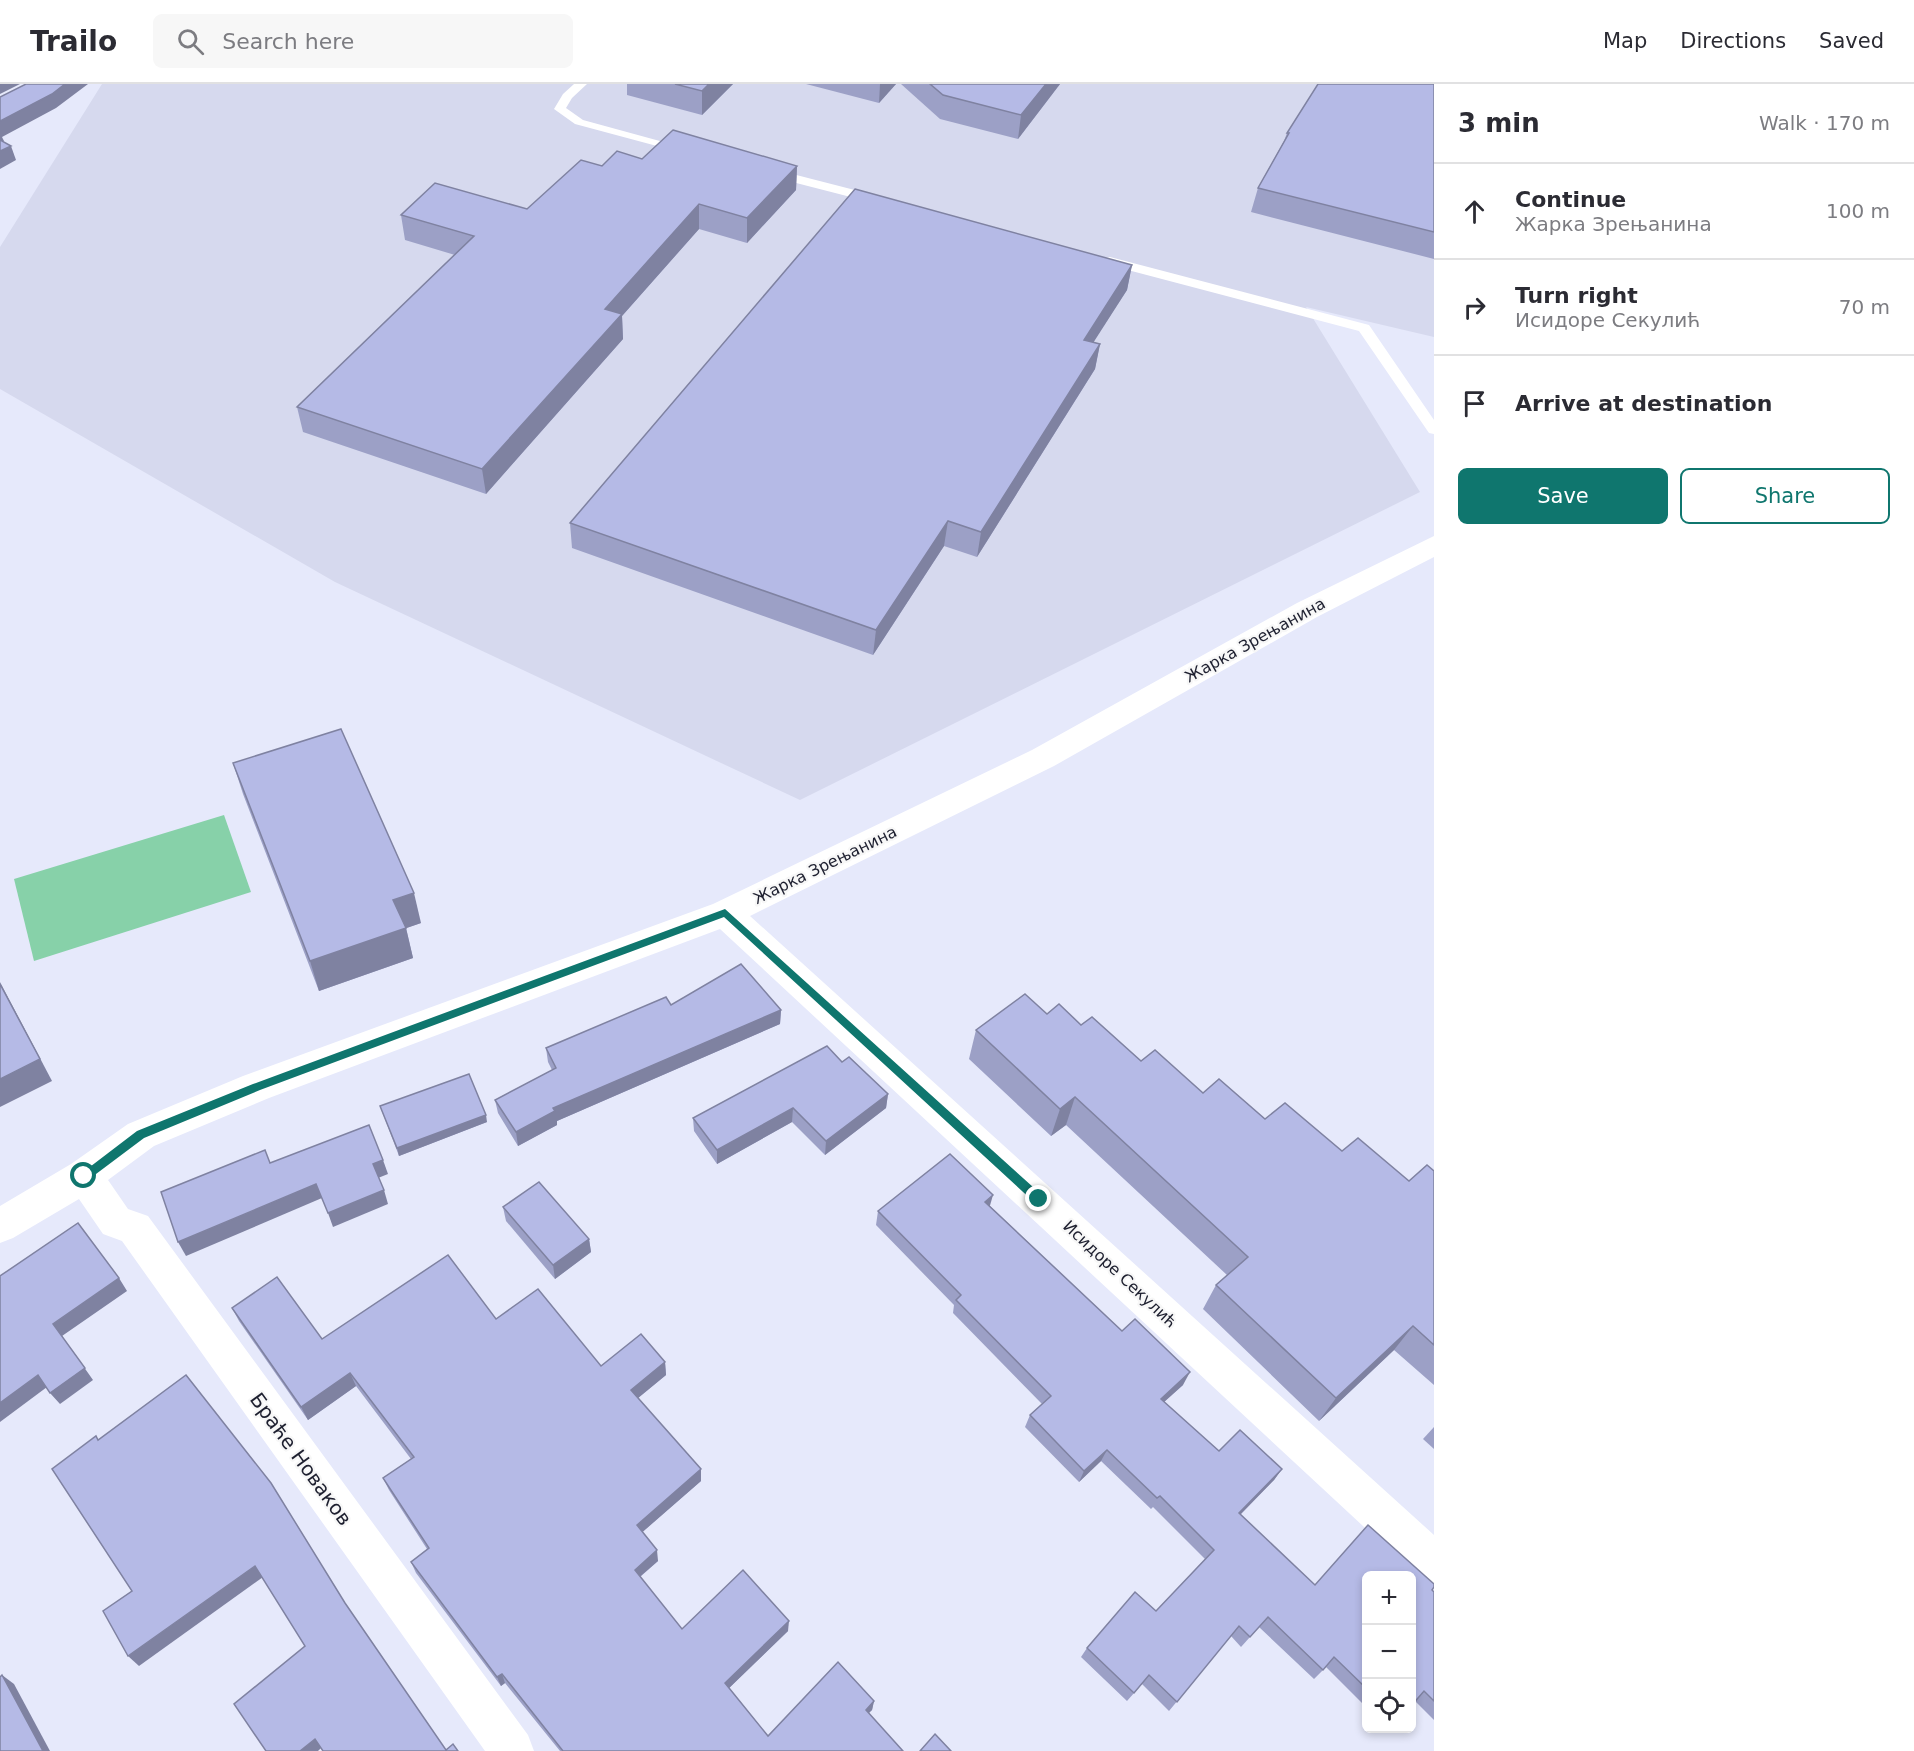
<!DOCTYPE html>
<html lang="en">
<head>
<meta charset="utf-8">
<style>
  :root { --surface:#fff; --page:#f7f7f7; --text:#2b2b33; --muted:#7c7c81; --line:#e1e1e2; --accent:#0f766e }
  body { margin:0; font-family:"DejaVu Sans",sans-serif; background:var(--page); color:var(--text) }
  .controls { position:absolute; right:18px; bottom:18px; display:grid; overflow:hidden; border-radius:9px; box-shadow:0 3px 9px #0003 }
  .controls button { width:54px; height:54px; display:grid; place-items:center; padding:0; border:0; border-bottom:2px solid var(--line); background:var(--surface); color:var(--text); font:30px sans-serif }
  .stop { position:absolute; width:18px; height:18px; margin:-14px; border:4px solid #0f766e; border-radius:50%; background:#fff }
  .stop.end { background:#0f766e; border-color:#fff; box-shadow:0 2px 6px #0008 }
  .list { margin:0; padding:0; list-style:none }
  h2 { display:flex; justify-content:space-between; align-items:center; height:78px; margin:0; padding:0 24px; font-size:26px }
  h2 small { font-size:20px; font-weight:400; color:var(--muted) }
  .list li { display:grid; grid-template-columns:39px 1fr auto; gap:18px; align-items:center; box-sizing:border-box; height:96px; padding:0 24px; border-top:2px solid var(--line) }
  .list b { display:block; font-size:22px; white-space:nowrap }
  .list p { margin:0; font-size:20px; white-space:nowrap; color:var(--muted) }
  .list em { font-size:20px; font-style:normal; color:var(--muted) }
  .actions { display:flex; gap:12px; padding:18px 24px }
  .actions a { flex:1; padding:14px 0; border:2px solid var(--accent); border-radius:9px; text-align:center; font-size:21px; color:var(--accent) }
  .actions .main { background:var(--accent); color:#fff }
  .icon { flex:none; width:33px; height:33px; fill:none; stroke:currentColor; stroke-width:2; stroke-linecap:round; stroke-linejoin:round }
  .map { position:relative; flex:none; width:1434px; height:1667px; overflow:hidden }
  header { display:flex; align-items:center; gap:36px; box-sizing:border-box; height:84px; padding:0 30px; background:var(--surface); border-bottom:2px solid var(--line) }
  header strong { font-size:28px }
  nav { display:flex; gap:33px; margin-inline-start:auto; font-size:21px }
  .search { width:420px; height:54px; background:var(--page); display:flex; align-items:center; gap:15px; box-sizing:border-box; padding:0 21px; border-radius:9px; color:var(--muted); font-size:22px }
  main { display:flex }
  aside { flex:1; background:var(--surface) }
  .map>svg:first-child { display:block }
</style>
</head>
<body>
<header>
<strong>Trailo</strong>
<div class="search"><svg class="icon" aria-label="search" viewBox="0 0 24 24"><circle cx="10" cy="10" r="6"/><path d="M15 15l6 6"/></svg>Search here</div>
<nav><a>Map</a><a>Directions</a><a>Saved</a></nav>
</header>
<main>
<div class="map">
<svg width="1434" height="1667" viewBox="0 0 1434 1667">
  <rect width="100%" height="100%" fill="#e6e9fb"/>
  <polygon fill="#d6d9ee" points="102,0 1434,0 1434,253 1306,223 1420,408 800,716 335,498 0,305 0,163"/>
  <polygon fill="#87d1a9" points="224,731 251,808 34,877 14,795"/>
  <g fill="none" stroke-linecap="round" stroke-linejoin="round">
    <g fill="#fff" fill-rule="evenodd">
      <polygon points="574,0 587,0 572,14 566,24 583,36 689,65 683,69 575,40 554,25 563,10"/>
      <polygon points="773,85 878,112 880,115 874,119 769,92 767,89"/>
      <polygon points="1110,173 1369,241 1434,336 1434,350 1429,349 1359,247 1105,180 1105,174"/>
    </g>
    <polygon fill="#fff" fill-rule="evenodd" points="1434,452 1434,473 1317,533 1054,682 750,832 1434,1451 1434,1500 1419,1494 720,845 269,1014 154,1062 108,1096 128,1125 148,1132 528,1651 534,1667 485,1667 122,1157 103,1150 79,1115 13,1154 0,1159 0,1122 71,1080 128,1040 243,992 713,820 1032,666 1297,519"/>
  </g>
  <g fill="#9ca0c6">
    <polygon points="627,0 733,0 702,31 627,11"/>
    <polygon points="806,0 896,0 879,19"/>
    <polygon points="901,0 1060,0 1018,55 940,35"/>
    <polygon points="1434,0 1434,175 1251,128 1258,104 1284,57 1287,49"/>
    <polygon points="642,75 797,82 796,106 747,159 699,145 622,232 623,255 486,410 303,348 297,323 455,171 405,156 401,131 527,125 602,82"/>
    <polygon points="1132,181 1127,206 1093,258 1100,260 1095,285 977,473 944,462 873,571 572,464 570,439"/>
    <polygon points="233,679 421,839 406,844 413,874 319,907 243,710"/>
    <polygon points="671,921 781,926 780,940 557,1037 557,1041 518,1062 498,1029 495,1016 552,986 548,978 546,964"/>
    <polygon points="1047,930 1081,941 1141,977 1203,1009 1342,1067 1409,1097 1434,1087 1434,1301 1394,1266 1319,1337 1203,1225 1216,1201 1227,1191 1066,1041 1051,1052 969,975 976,946"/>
    <polygon points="842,978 888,1010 886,1024 825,1071 792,1038 717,1080 694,1047 693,1034"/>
    <polygon points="380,1022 487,1038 399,1072"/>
    <polygon points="990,1122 1122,1247 1183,1301 1164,1318 1219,1367 1282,1385 1274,1396 1240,1431 1315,1501 1368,1441 1434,1508 1434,1636 1415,1617 1366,1491 1366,1623 1326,1583 1314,1595 1259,1543 1241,1563 1231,1552 1169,1627 1142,1600 1127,1617 1081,1573 1087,1564 1156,1527 1205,1475 1153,1423 1151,1425 1101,1377 1079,1398 1025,1343 1030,1331 1042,1320 953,1229 954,1221 876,1141 878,1127"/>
    <polygon points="503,1123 589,1155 591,1168 555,1195 506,1137"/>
    <polygon points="232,1224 322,1255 496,1235 601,1282 665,1278 666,1291 638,1314 701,1385 701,1397 642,1448 658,1477 640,1493 682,1545 788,1547 729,1604 768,1652 874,1617 872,1626 868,1629 903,1667 560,1667 505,1599 501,1602 416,1489 411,1478 427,1465 389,1406 383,1394 411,1375 356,1302 308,1336 239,1237"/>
    <polygon points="1434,1343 1434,1365 1423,1355"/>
  </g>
  <g fill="#7f82a1">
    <polygon points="0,0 20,0 0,10"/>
    <polygon points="65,0 88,0 56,24 2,53 4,57 0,58 0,37"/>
    <polygon points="709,0 733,0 702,31 702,7"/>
    <polygon points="880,0 896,0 879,19"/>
    <polygon points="1046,0 1060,0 1018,55 1021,31"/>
    <polygon points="11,62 16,76 0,85 0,67"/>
    <polygon points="797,82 796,106 747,159 747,134"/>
    <polygon points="699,120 699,145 622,232 623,255 486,410 482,385 605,225"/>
    <polygon points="1132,181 1127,206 1079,281 1084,256"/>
    <polygon points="1100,260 1095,285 977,473 981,448"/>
    <polygon points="948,437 944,462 873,571 876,546"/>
    <polygon points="414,809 421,839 401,846 393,816"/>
    <polygon points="406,844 413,874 319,907 310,877"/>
    <polygon points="0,898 52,997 0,1023"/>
    <polygon points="781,926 780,940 557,1037 557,1041 518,1062 516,1048 553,1024"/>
    <polygon points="888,1010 886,1024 825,1071 826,1057"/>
    <polygon points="1075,1013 1066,1041 1051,1052 1060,1025"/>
    <polygon points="793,1024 792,1038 717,1080 717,1066"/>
    <polygon points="486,1031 487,1038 399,1072 397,1064"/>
    <polygon points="383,1076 388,1090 378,1094 373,1080"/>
    <polygon points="316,1100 322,1114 186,1172 178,1158"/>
    <polygon points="384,1106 388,1120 333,1143 328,1129"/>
    <polygon points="993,1111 989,1125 985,1118"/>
    <polygon points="589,1155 591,1168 555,1195 553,1181"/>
    <polygon points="119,1194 127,1207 62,1252 93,1296 60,1320 50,1309 53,1240"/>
    <polygon points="1413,1242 1394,1266 1319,1337 1336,1314"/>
    <polygon points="665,1278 666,1291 632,1319 631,1306"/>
    <polygon points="1190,1288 1183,1301 1154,1327 1161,1315"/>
    <polygon points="350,1289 356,1302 308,1336 301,1323"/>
    <polygon points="38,1291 47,1303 0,1338 0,1319"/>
    <polygon points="1107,1366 1101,1377 1079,1398 1084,1387"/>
    <polygon points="701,1385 701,1397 638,1452 637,1441"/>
    <polygon points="1282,1385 1274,1396 1231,1440 1239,1429"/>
    <polygon points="657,1466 658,1477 636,1496 635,1486"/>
    <polygon points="255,1482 263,1493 139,1582 128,1572"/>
    <polygon points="789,1537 788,1547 725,1608 725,1599"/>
    <polygon points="502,1590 505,1599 501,1602 497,1593"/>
    <polygon points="2,1591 14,1600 50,1667 43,1667"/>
    <polygon points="874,1617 872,1626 863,1635 866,1626"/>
    <polygon points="315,1655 322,1663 318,1667 300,1667"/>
  </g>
  <g fill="#b5bae6" stroke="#7f82a1" stroke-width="1.5">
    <polygon points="26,0 65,0 52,10 0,37 0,13"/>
    <polygon points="675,0 709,0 702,7"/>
    <polygon points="930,0 1046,0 1021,31 943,11"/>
    <polygon points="1318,0 1434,0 1434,148 1258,104 1289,49 1287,49"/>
    <polygon points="673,46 797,82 747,134 699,120 605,225 622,230 482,385 297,323 474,152 401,131 435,99 527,125 581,76 602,82 617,67 642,75"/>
    <polygon points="0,56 11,62 0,67"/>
    <polygon points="855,105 1132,181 1084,256 1100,260 981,448 948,437 876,546 570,439"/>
    <polygon points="341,645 414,809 393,816 406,844 310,877 233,679"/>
    <polygon points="741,880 781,926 553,1024 555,1027 516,1048 495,1016 556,984 546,964 666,913 671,921"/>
    <polygon points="0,900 40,975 0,995"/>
    <polygon points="1025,910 1047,930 1059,920 1081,941 1092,933 1141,977 1155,966 1203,1009 1219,995 1265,1035 1285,1019 1342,1067 1358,1054 1409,1097 1427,1081 1434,1087 1434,1261 1413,1242 1336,1314 1216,1201 1248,1173 1075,1013 1060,1025 976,946"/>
    <polygon points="827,962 842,978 849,973 888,1010 826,1057 793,1024 717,1066 693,1034"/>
    <polygon points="469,990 486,1031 397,1064 380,1022"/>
    <polygon points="369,1041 383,1076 373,1080 384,1106 328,1129 316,1100 178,1158 161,1108 265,1066 270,1079"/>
    <polygon points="950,1070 993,1111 985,1118 1122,1247 1135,1235 1190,1288 1161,1315 1219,1367 1240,1346 1282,1385 1239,1429 1315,1501 1368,1441 1434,1500 1434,1503 1432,1506 1434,1508 1434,1617 1424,1607 1412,1621 1412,1491 1366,1491 1366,1604 1334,1573 1323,1586 1268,1533 1250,1553 1239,1542 1177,1618 1149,1591 1134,1609 1087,1564 1135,1508 1156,1527 1214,1466 1160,1412 1157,1414 1107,1366 1084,1387 1030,1331 1051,1312 956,1216 961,1211 878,1127"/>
    <polygon points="539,1098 589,1155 553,1181 503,1123"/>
    <polygon points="78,1139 119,1194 53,1240 85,1284 50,1309 38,1291 0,1319 0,1192"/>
    <polygon points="448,1171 496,1235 538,1205 601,1282 641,1250 665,1278 631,1306 701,1385 637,1441 657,1466 635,1486 682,1545 743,1486 789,1537 725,1599 768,1652 838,1578 874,1617 866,1626 903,1667 563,1667 502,1590 497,1593 411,1478 429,1464 383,1394 414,1373 350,1289 301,1323 232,1224 277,1193 322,1255"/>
    <polygon points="186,1291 271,1399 345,1519 446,1666 453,1660 458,1667 323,1667 315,1655 300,1667 266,1667 234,1620 305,1562 255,1482 128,1572 103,1527 132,1507 52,1385 96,1352 98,1356"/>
    <polygon points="2,1591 43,1667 0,1667 0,1593"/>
    <polygon points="935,1650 951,1667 920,1667"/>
  </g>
  <polygon fill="#0f766e" points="725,825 1043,1112 1043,1119 1035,1119 724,833 260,1006 144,1054 88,1096 84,1097 78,1092 137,1047 253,1000"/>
  <g text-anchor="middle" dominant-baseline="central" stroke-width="4.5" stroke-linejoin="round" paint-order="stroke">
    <g font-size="16" fill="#1d1f2f" stroke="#f7f7f7">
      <text transform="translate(1255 556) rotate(-29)">Жарка Зрењанина</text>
      <text transform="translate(825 781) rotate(-26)">Жарка Зрењанина</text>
      <text transform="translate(1120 1190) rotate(43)">Исидоре Секулић</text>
    </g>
    <g font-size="20" fill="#1d1f2f" stroke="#f7f7f7">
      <text transform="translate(301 1375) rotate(54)">Браће Новаков</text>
    </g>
  </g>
</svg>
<div class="controls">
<button>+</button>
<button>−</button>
<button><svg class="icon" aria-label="locate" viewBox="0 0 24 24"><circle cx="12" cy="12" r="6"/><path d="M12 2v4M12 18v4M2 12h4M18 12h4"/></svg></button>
</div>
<div class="stop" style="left:84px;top:1092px"></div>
<div class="stop end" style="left:1039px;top:1115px"></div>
</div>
<aside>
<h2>3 min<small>Walk · 170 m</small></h2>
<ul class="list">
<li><svg class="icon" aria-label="ahead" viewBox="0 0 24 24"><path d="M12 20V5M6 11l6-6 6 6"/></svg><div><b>Continue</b><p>Жарка Зрењанина</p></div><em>100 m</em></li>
<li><svg class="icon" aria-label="right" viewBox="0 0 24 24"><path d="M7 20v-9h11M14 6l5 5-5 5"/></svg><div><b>Turn right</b><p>Исидоре Секулић</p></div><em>70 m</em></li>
<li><svg class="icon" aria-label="arrive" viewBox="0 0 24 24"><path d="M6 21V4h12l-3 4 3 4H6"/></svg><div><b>Arrive at destination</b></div></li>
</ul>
<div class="actions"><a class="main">Save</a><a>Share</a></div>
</aside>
</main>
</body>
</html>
